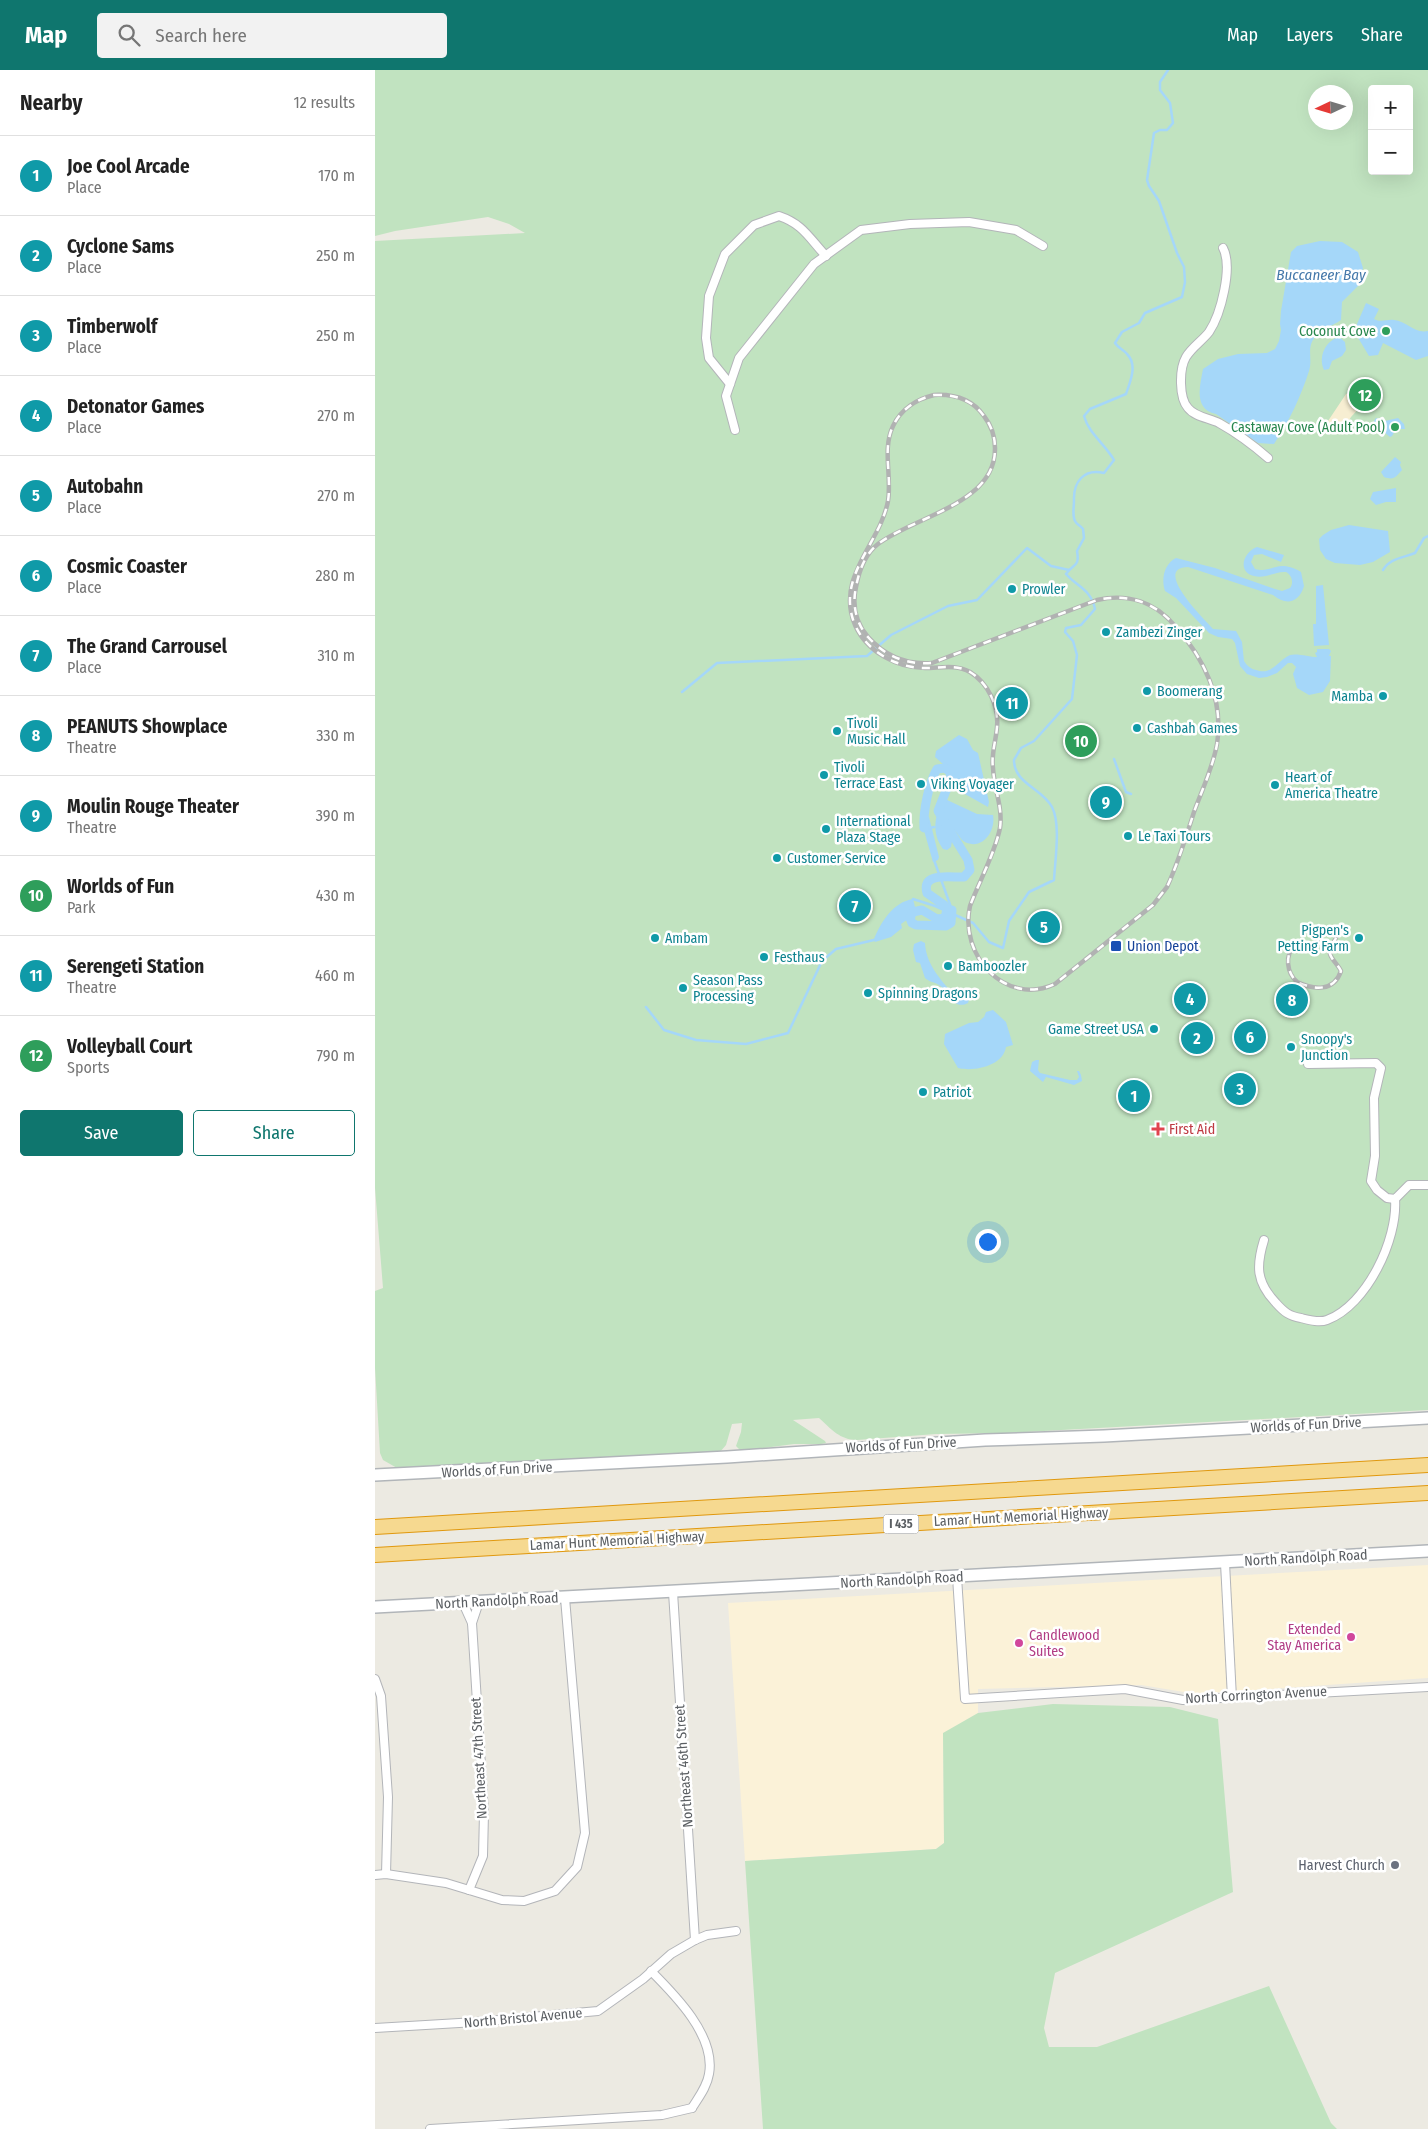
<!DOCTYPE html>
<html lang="en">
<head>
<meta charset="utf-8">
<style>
  :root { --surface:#fff; --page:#f2f2f2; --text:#222; --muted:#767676; --line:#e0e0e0; --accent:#0f766e }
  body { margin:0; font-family:"Fira Sans Condensed",sans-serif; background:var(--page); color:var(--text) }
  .controls { position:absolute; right:15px; top:15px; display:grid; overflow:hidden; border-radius:5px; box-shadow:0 5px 20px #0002 }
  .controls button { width:45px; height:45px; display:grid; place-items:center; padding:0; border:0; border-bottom:1px solid var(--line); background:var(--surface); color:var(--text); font:25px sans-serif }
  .compass { position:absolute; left:933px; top:15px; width:45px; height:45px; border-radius:50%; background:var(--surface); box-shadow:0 5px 20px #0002; rotate:266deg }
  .you { position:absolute; left:612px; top:1171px; width:18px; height:18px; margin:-12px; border:4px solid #fff; border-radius:50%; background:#1a73e8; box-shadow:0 0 0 8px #1a73e833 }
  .badge { display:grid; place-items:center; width:32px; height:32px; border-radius:50%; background:var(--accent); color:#fff; font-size:16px; font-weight:700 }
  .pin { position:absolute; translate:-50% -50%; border:2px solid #fff; box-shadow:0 1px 5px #0006 }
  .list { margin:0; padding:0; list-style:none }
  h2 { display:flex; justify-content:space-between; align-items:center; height:65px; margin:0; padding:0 20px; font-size:21px }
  h2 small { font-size:16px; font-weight:400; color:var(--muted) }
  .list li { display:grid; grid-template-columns:32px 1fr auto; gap:15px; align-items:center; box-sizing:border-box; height:80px; padding:0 20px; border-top:1px solid var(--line) }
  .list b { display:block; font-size:19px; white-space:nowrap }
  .list p { margin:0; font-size:16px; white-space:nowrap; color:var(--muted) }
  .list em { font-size:16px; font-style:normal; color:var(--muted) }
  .actions { display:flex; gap:10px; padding:15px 20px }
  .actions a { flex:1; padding:11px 0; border:1px solid var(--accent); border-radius:5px; text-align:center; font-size:18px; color:var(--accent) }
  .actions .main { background:var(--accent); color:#fff }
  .icon { flex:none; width:28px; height:28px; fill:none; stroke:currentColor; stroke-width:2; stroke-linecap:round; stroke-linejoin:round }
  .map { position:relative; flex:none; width:1053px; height:2059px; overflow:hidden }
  header { display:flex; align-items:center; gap:30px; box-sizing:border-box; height:70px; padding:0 25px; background:var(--accent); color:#fff }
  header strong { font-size:24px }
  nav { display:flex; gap:28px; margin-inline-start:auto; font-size:18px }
  .search { width:350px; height:45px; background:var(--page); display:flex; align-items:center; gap:12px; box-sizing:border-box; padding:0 18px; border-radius:5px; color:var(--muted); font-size:19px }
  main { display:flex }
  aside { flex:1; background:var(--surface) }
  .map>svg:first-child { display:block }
</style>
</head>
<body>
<header>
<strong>Map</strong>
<div class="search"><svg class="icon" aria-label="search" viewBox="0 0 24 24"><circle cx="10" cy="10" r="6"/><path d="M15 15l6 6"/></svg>Search here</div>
<nav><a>Map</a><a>Layers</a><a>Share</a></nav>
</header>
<main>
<aside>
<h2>Nearby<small>12 results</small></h2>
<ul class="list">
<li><span class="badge" style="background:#0f9aa8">1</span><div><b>Joe Cool Arcade</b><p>Place</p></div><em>170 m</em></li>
<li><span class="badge" style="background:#0f9aa8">2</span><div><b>Cyclone Sams</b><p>Place</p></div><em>250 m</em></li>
<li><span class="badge" style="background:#0f9aa8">3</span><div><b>Timberwolf</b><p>Place</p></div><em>250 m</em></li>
<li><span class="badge" style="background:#0f9aa8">4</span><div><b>Detonator Games</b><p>Place</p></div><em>270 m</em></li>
<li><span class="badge" style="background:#0f9aa8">5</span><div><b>Autobahn</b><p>Place</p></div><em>270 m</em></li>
<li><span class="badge" style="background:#0f9aa8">6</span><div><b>Cosmic Coaster</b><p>Place</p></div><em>280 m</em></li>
<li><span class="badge" style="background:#0f9aa8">7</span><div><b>The Grand Carrousel</b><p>Place</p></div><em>310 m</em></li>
<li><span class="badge" style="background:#0f9aa8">8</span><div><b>PEANUTS Showplace</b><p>Theatre</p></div><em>330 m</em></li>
<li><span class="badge" style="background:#0f9aa8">9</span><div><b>Moulin Rouge Theater</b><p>Theatre</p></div><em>390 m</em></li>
<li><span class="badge" style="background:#2e9e5b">10</span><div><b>Worlds of Fun</b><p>Park</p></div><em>430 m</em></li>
<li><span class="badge" style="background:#0f9aa8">11</span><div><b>Serengeti Station</b><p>Theatre</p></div><em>460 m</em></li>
<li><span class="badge" style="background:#2e9e5b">12</span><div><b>Volleyball Court</b><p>Sports</p></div><em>790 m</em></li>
</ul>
<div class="actions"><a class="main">Save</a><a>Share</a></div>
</aside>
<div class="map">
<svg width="1053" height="2059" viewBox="0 0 1053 2059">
  <rect width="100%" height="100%" fill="#eceae2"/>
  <polygon fill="#fbf2d8" points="1053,1495 1053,1608 821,1624 766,1615 603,1619 603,1643 568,1664 569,1773 561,1779 370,1791 353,1533"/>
  <g fill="#c1e3c0" fill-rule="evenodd">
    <path d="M0,0H1053V1340L634,1363L561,1364L482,1370C465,1370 456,1359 444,1348L418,1350L450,1371L451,1373L446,1374H419L366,1381L361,1376L366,1362L367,1353L357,1354L351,1375L345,1382L22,1398L8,1390L5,1383L0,1298V1221L8,1218L0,1118V171L150,163L134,154L113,147L20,161L0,166ZM997,19H1034V101H997ZM941,22H971V52H941Z"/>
    <polygon points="678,1634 795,1637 843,1649 858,1822 680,1903 669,1958 674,1977 722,1977 894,1916 956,2053 962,2059 388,2059 370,1791 561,1779 569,1773 568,1663 603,1643"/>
  </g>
  <polygon fill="#f7eed2" points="1001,311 1008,327 987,335 976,347 966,363 952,364 951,354 971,324"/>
  <g fill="#a5d7f9">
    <path d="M945,171L967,172L983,182L988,198L984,215L967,232L966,250C957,256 947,259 940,267C931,278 938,289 934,301C926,326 914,352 899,374L883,373L841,344C818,339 825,316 828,299L843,289L863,284L892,283L900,279L904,271L906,260L905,254L906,241L916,182L922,176Z"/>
    <path d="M991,233L1004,239L999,249C1006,253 1012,249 1019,250C1032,251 1039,264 1053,261V286L1041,290L1008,273L1003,285L994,286L979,261Z"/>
    <path d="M964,267L970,272L971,280L967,286L957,291L954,299L949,300C943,287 950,271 964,267Z"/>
    <polygon points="1001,348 1010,351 1023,348 1029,354 1030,359 1021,359 1017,366 1015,367 1009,362 1011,359 1009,356 1000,355 999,351"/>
    <path d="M1020,387L1026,392L1025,395L1027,400C1021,406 1020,411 1009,407L1006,402Z"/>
    <polygon points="1021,418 1021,432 1011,432 1001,435 995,429 998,422"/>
    <polygon points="974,455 1013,461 1015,482 998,492 985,495 960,493 951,489 945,480 944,469 948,465 956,460"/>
    <path d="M882,477L909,485L906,492L887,484L879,485L876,492L880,499C898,504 901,488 926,502L929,516C924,533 911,536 898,525L813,497C776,498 831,551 838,559L861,561L867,572L869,591C872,596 876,599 881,600C897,606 903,590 915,585C922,583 935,587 942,587L940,583L942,582V579H954L956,581L954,586H956L955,611L948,622L934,625L922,618L918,604L921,597L917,593H913L902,603L892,607L884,608L872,604L865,596L860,573L857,569L843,567L834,563L801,528L790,521C786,509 789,494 801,488L840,498L900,519L907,521L915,518C919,513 917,505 911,502C900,501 891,509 879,506C862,502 868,482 882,477Z"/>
    <polygon points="948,515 954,575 939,576 938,554 941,554 941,516"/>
    <polygon points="584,665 592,669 598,680 603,683 614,732 613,737 581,719 576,701 560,687 561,681"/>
    <path d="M570,729L602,744L618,745C621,760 609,779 592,773C586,771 584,765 580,761H576L574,765L577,771L576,777L572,780L568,779C556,762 560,747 567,731Z"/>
    <polygon points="549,746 554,747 564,787 563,790 558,792 548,757"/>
    <path d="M538,829L540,837L537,852L535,853L533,849L526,854L527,858L516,867L500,872L499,869C506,852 518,832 538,829Z"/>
    <path d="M546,871L550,873C551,893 563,906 576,922C583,924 590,919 595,926L593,933C578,941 574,921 564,915C560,912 554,912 550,908L545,893L541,892L538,880L539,874Z"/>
    <path d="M618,940L631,952L638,975L631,977C628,996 599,1002 583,998L569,974L570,964L594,953L603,952L609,947L611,942Z"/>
    <polygon points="661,990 664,990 663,1000 665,1003 695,1010 702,1010 704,1007 702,1001 704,1001 706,1005 707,1011 699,1015 671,1007 668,1012 655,1001 657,992"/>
  </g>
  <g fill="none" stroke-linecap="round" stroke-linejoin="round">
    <g stroke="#a5d7f9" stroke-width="2.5">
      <path d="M1008,500C1015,488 1028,488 1040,483L1049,468L1053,466"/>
      <polyline points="307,622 342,593 492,586 516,565 573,536 602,530 652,478 676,496 694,500"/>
      <polyline points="739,689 751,722 756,724"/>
      <polyline points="555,758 559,757"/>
      <polyline points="559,790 577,840"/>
      <path d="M538,829L560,836L598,853L614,872L628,878L634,851L654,822L679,810C680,790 686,754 677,737C667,718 639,714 639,690L646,678L659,671L697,629L702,585L698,571L690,562L691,558L706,555L720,539C716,519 701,516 691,504C698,493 705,498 702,481L709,468L708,459C705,455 702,455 700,451C697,445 699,438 699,431C698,412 709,398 729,403L739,390C730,374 714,364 709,346L715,339L751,324C755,312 763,295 752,284C748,279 744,279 740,273L747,262L764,253L770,243L807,227L810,212L809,197L802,183L784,131L774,116L772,110L779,63L785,60H792L798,53L795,33L785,20V12L793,0"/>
      <polyline points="271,937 289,960 321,970 371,974 413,963 447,891 461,879 499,870"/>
    </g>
    <path stroke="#a5d7f9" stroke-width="9" d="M549,758C548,741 554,712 562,699L570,698L575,702L576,708L563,741L593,790L595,800L589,807C577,808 546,801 552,823L569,835L572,839L570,848L562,849L547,840L538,842L535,848L537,853L541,855L571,856L576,853L577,840"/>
    <g stroke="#b3b5b9" stroke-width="10">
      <g id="street">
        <path d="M848,178C858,197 846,244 834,262C827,271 817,277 811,287C804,299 804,328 813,338C820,347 834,348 844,353C862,363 878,375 893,388"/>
        <path d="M355,314L334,288L331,268L334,226L350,184L379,155L404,146C428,154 434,168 451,186"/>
        <polyline points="360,360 351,326 364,288 439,194 486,160 535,154 594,152 641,160 668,176"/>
        <polyline points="933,994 1001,993 1006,998 999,1028 1000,1086 996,1111 1002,1120 1012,1128 1020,1129 1034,1115 1053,1115"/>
        <path d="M889,1170C881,1196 881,1212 901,1233C909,1242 914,1246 926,1248C934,1250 944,1253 952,1250C992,1235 1023,1169 1020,1129"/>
        <polyline points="850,1493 857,1628"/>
        <polyline points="582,1507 590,1629 750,1619 808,1630 1053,1617"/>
        <polyline points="298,1522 320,1870"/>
        <polyline points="88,1533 97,1553 109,1743 108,1786 94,1820"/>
        <polyline points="97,1553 104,1532"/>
        <polyline points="0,1609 6,1626 13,1727 11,1804"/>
        <polyline points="0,1805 11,1804 71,1813 127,1830 149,1831 180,1821 202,1797 210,1763 190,1528"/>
        <path d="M276,1901C300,1925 341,1966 334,2004C332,2017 323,2028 317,2038"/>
        <polyline points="0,1958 101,1952 223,1941 268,1909 296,1884 320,1870 332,1865 361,1861"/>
        <polyline points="55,2059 287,2045 317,2038"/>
      </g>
    </g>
    <g stroke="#b1b5b9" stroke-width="14">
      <g id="secondary">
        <polyline points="0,1405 352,1387 610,1370 729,1366 1053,1348"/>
        <polyline points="0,1537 1053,1481"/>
      </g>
    </g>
    <g stroke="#e0980e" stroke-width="16">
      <g id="highway">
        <polyline points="0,1457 1053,1395"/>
        <polyline points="0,1485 1053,1423"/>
      </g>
    </g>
    <use href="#street" stroke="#fff" stroke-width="8"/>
    <use href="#secondary" stroke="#fff" stroke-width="11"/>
    <use href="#highway" stroke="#f6d990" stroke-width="14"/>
    <g stroke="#b1b2b2" stroke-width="4.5">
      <g id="rail">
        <path d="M559,325C578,324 597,329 609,346C616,355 620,366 620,378C621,434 540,446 503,474C490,484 484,501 481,517C477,535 481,553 493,567C510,586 531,595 557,593L722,530C753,523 780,532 800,556C829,588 849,629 842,674C838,697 827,720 819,742C811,767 803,793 792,817L778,835L680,914C630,937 584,885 595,836C604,812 620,783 625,758C628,737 619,719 618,698C616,684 621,671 622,657C624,636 613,613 595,602C581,594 566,598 550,598C522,598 492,582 480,555C460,507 505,474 513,431C517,406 507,379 518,356C526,339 542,329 559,325Z"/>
        <path d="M955,857L963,861C963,870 953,875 955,884C957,890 963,895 966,901C959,922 939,920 922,912C912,903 909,885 920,875L941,874L949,860Z"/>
      </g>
    </g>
    <use href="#rail" stroke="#fff" stroke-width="2.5" stroke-dasharray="8" stroke-linecap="butt"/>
  </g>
  <g fill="#2e9e5b" stroke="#fff" stroke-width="2">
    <circle cx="1011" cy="261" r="5"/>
    <circle cx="1020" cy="357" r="5"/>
  </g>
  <g fill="#0f9aa8" stroke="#fff" stroke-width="2">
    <circle cx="637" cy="519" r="5"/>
    <circle cx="731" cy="562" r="5"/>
    <circle cx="772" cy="621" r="5"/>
    <circle cx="1008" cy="626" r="5"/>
    <circle cx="762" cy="658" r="5"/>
    <circle cx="462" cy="661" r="5"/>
    <circle cx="449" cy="705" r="5"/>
    <circle cx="546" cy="714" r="5"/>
    <circle cx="900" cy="715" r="5"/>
    <circle cx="451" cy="759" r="5"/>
    <circle cx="753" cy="766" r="5"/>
    <circle cx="402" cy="788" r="5"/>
    <circle cx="280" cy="868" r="5"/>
    <circle cx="984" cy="868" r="5"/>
    <circle cx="389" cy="887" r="5"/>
    <circle cx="573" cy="896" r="5"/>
    <circle cx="308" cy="918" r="5"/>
    <circle cx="493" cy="923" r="5"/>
    <circle cx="779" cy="959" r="5"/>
    <circle cx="916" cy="977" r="5"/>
    <circle cx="548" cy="1022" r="5"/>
  </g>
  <rect fill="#1a4fb4" stroke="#fff" stroke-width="2" x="735" y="870" width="12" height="12" rx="2.5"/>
  <path fill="#e0444e" stroke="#fff" stroke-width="2" d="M780.5 1051.5h5v5h5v5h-5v5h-5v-5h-5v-5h5z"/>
  <g fill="#d1479c" stroke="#fff" stroke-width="2">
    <circle cx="976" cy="1567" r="5"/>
    <circle cx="644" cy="1573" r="5"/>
  </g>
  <circle fill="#6b7280" stroke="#fff" stroke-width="2" cx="1020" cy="1795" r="5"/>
  <g text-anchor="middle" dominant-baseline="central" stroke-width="5" stroke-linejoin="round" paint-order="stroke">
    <rect fill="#fff" stroke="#8c8e91" stroke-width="1" x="508.5" y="1444.5" width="35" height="19" rx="4"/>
    <g font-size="12" font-weight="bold" fill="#5a5e62">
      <text x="526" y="1454">I 435</text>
    </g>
    <g font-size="14" fill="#27864d" stroke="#fff" text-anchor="end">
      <text x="1001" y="261">Coconut Cove</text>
      <text x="1010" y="357">Castaway Cove (Adult Pool)</text>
    </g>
    <g font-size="14" fill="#0d838f" stroke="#fff" text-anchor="start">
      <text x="647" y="519">Prowler</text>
      <text x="741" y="562">Zambezi Zinger</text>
      <text x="782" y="621">Boomerang</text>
      <text x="998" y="626" text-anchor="end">Mamba</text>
      <text x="472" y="653">Tivoli<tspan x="472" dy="16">Music Hall</tspan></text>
      <text x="772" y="658">Cashbah Games</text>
      <text x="459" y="697">Tivoli<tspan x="459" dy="16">Terrace East</tspan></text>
      <text x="910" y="707">Heart of<tspan x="910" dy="16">America Theatre</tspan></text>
      <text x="556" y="714">Viking Voyager</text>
      <text x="461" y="751">International<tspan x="461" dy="16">Plaza Stage</tspan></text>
      <text x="763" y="766">Le Taxi Tours</text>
      <text x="412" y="788">Customer Service</text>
      <text x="974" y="860" text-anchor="end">Pigpen's<tspan x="974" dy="16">Petting Farm</tspan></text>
      <text x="290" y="868">Ambam</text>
      <text x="399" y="887">Festhaus</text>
      <text x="583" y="896">Bamboozler</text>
      <text x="318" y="910">Season Pass<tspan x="318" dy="16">Processing</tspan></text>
      <text x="503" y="923">Spinning Dragons</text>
      <text x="769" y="959" text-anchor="end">Game Street USA</text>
      <text x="926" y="969">Snoopy's<tspan x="926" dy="16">Junction</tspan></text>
      <text x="558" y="1022">Patriot</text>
    </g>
    <g font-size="14" fill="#164399" stroke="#fff" text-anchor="start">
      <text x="752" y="876">Union Depot</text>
    </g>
    <g font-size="14" fill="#be3a42" stroke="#fff" text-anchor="start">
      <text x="794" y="1059">First Aid</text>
    </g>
    <g font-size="14" fill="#5a5e62" stroke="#fff">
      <text transform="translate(931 1355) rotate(-3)">Worlds of Fun Drive</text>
      <text transform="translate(526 1375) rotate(-3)">Worlds of Fun Drive</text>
      <text transform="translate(122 1400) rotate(-3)">Worlds of Fun Drive</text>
      <text transform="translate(646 1447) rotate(-3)">Lamar Hunt Memorial Highway</text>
      <text transform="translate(242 1471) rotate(-3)">Lamar Hunt Memorial Highway</text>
      <text transform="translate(931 1488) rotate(-3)">North Randolph Road</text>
      <text transform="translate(527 1510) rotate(-3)">North Randolph Road</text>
      <text transform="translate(122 1531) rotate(-3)">North Randolph Road</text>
      <text transform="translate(881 1625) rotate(-3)">North Corrington Avenue</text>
      <text transform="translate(104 1688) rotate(-93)">Northeast 47th Street</text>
      <text transform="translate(309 1696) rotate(-94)">Northeast 46th Street</text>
      <text transform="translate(148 1948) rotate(-5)">North Bristol Avenue</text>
    </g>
    <g font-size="14" fill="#b23c85" stroke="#fff" text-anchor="end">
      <text x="966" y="1559">Extended<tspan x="966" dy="16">Stay America</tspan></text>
      <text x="654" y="1565" text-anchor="start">Candlewood<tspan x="654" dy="16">Suites</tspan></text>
    </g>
    <g font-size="14" fill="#5b616d" stroke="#fff" text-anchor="end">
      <text x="1010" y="1795">Harvest Church</text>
    </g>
    <g font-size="15" font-style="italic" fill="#4478aa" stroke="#fff">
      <text x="946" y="205">Buccaneer Bay</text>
    </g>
  </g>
</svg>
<div class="controls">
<button>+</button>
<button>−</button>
</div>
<svg class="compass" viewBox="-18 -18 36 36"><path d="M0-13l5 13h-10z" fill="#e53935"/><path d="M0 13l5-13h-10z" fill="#767676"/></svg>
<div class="you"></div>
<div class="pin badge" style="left:759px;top:1026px;background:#0f9aa8">1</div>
<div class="pin badge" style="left:822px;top:968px;background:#0f9aa8">2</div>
<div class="pin badge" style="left:865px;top:1019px;background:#0f9aa8">3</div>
<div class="pin badge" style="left:815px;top:929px;background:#0f9aa8">4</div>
<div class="pin badge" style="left:669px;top:857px;background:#0f9aa8">5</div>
<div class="pin badge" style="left:875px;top:967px;background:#0f9aa8">6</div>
<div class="pin badge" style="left:480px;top:836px;background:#0f9aa8">7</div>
<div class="pin badge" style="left:917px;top:930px;background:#0f9aa8">8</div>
<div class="pin badge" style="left:731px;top:732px;background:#0f9aa8">9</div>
<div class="pin badge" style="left:706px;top:671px;background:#2e9e5b">10</div>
<div class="pin badge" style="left:637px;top:633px;background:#0f9aa8">11</div>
<div class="pin badge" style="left:990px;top:325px;background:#2e9e5b">12</div>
</div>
</main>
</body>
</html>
